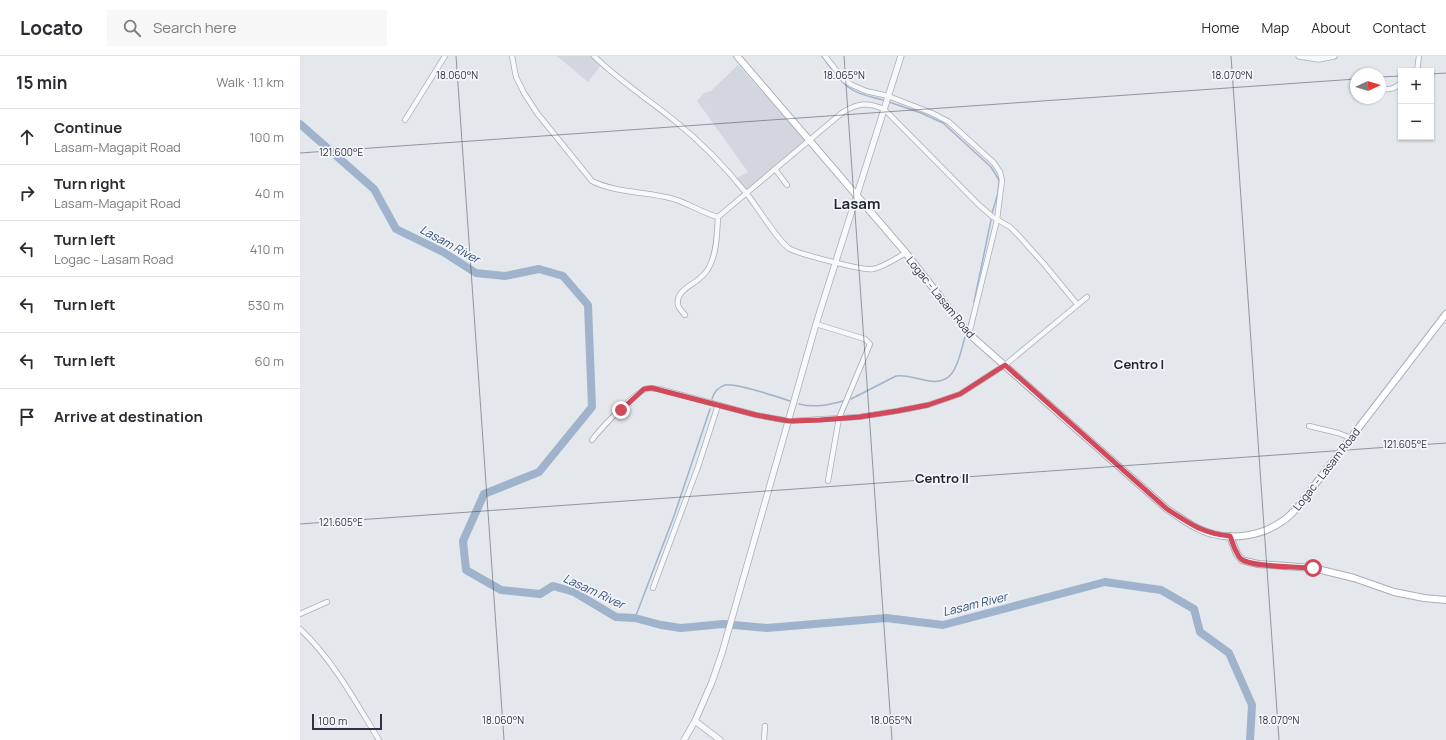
<!DOCTYPE html>
<html lang="en">
<head>
<meta charset="utf-8">
<style>
  :root { --surface:#fff; --page:#f7f7f7; --text:#2b2b33; --muted:#7c7c81; --line:#e1e1e2 }
  body { margin:0; font-family:Manrope,sans-serif; background:var(--page); color:var(--text) }
  .controls { position:absolute; right:12px; top:12px; display:grid; overflow:hidden; border-radius:0px; box-shadow:0 1px 3px #0004 }
  .controls button { width:36px; height:36px; display:grid; place-items:center; padding:0; border:0; border-bottom:1px solid var(--line); background:var(--surface); color:var(--text); font:20px sans-serif }
  .compass { position:absolute; left:1050px; top:12px; width:36px; height:36px; border-radius:50%; background:var(--surface); box-shadow:0 1px 3px #0004; rotate:86deg }
  .scale { position:absolute; left:12px; bottom:10px; width:70px; box-sizing:border-box; padding-left:4px; border:2px solid #2b3445; border-top:0; font-size:11px; line-height:14px; white-space:nowrap; color:#2b3445; -webkit-text-stroke:3px #f4f6f9; paint-order:stroke }
  .stop { position:absolute; width:12px; height:12px; margin:-9px; border:3px solid #d1495b; border-radius:50%; background:#fff }
  .stop.end { background:#d1495b; border-color:#fff; box-shadow:0 1px 4px #0008 }
  .list { margin:0; padding:0; list-style:none }
  h2 { display:flex; justify-content:space-between; align-items:center; height:52px; margin:0; padding:0 16px; font-size:17px }
  h2 small { font-size:13px; font-weight:400; color:var(--muted) }
  .list li { display:grid; grid-template-columns:26px 1fr auto; gap:12px; align-items:center; box-sizing:border-box; height:56px; padding:0 16px; border-top:1px solid var(--line) }
  .list b { display:block; font-size:15px; white-space:nowrap }
  .list p { margin:0; font-size:13px; white-space:nowrap; color:var(--muted) }
  .list em { font-size:13px; font-style:normal; color:var(--muted) }
  .icon { flex:none; width:22px; height:22px; fill:none; stroke:currentColor; stroke-width:2; stroke-linecap:round; stroke-linejoin:round }
  .map { position:relative; flex:none; width:1146px; height:684px; overflow:hidden }
  header { display:flex; align-items:center; gap:24px; box-sizing:border-box; height:56px; padding:0 20px; background:var(--surface); border-bottom:1px solid var(--line) }
  header strong { font-size:19px }
  nav { display:flex; gap:22px; margin-inline-start:auto; font-size:14px }
  .search { width:280px; height:36px; background:var(--page); display:flex; align-items:center; gap:10px; box-sizing:border-box; padding:0 14px; border-radius:0px; color:var(--muted); font-size:15px }
  main { display:flex }
  aside { flex:1; background:var(--surface) }
  .map>svg:first-child { display:block }
</style>
</head>
<body>
<header>
<strong>Locato</strong>
<div class="search"><svg class="icon" aria-label="search" viewBox="0 0 24 24"><circle cx="10" cy="10" r="6"/><path d="M15 15l6 6"/></svg>Search here</div>
<nav><a>Home</a><a>Map</a><a>About</a><a>Contact</a></nav>
</header>
<main>
<aside>
<h2>15 min<small>Walk · 1.1 km</small></h2>
<ul class="list">
<li><svg class="icon" aria-label="ahead" viewBox="0 0 24 24"><path d="M12 20V5M6 11l6-6 6 6"/></svg><div><b>Continue</b><p>Lasam-Magapit Road</p></div><em>100 m</em></li>
<li><svg class="icon" aria-label="right" viewBox="0 0 24 24"><path d="M7 20v-9h11M14 6l5 5-5 5"/></svg><div><b>Turn right</b><p>Lasam-Magapit Road</p></div><em>40 m</em></li>
<li><svg class="icon" aria-label="left" viewBox="0 0 24 24"><path d="M17 20v-9H6M10 6l-5 5 5 5"/></svg><div><b>Turn left</b><p>Logac - Lasam Road</p></div><em>410 m</em></li>
<li><svg class="icon" aria-label="left" viewBox="0 0 24 24"><path d="M17 20v-9H6M10 6l-5 5 5 5"/></svg><div><b>Turn left</b></div><em>530 m</em></li>
<li><svg class="icon" aria-label="left" viewBox="0 0 24 24"><path d="M17 20v-9H6M10 6l-5 5 5 5"/></svg><div><b>Turn left</b></div><em>60 m</em></li>
<li><svg class="icon" aria-label="arrive" viewBox="0 0 24 24"><path d="M6 21V4h12l-3 4 3 4H6"/></svg><div><b>Arrive at destination</b></div></li>
</ul>
</aside>
<div class="map">
<svg width="1146" height="684" viewBox="0 0 1146 684">
  <rect width="100%" height="100%" fill="#e4e7ec"/>
  <g fill="#d2d6de">
    <polygon points="257,0 292,0 301,9 288,26"/>
    <polygon points="438,9 505,84 447,136 435,123 448,116 397,45 404,37 411,35"/>
  </g>
  <g fill="none" stroke-linecap="round" stroke-linejoin="round">
    <g stroke="#9fb4cc" stroke-width="1.5">
      <path d="M522,0C530,11 538,23 548,31C558,39 572,41 583,44"/>
      <polyline points="589,46 621,57 643,67 691,111 699,124 698,137 692,157"/>
      <polyline points="674,246 691,164"/>
      <polyline points="668,271 672,258"/>
      <path d="M412,343C414,336 419,331 425,329C435,327 478,341 490,345"/>
      <path d="M551,343L596,320C606,319 615,322 624,324C656,332 658,305 665,281"/>
      <path d="M499,348C515,352 528,349 543,345"/>
      <polyline points="335,562 374,460 410,353"/>
    </g>
    <polyline stroke="#9fb4cc" stroke-width="8" points="0,68 74,133 96,173 143,196 176,217 205,220 239,213 263,220 288,249 292,351 239,416 184,438 163,485 166,514 201,534 240,538 253,530 274,536 316,561 335,562 361,569 381,572 423,568 467,572 586,562 643,569 805,526 861,534 894,553 900,576 929,597 952,649 950,684"/>
    <g stroke="#a9aeb7" stroke-width="6">
      <g id="minor">
        <path d="M212,0L216,21L224,37L237,57L292,125C313,136 346,136 370,142C387,146 402,157 418,161L543,56C559,47 567,46 584,53L679,149L693,161L710,171L719,180L744,208L777,248"/>
        <path d="M294,0C318,24 348,43 375,65C401,86 426,112 447,138C457,150 479,187 490,193C500,198 563,215 573,213C584,211 596,202 606,197"/>
        <polyline points="525,0 544,24 552,29 566,35 588,40 632,57 649,66 694,107 700,116 702,124 697,164 669,278"/>
        <polyline points="1117,15 1119,0"/>
        <path d="M1081,33C1090,34 1094,33 1101,27"/>
        <polyline points="105,64 145,0"/>
        <polyline points="475,113 487,129"/>
        <path d="M385,259C383,256 379,253 378,249C375,235 393,229 400,222C405,218 409,212 411,207C417,193 417,176 418,161"/>
        <polyline points="516,268 565,283 570,288 539,362 528,425"/>
        <polyline points="1009,370 1038,377 1051,382"/>
        <path d="M292,384C301,372 335,336 348,332L359,333L456,359L489,365L559,361L597,355L628,349L660,338L705,309L787,241"/>
        <polyline points="353,532 398,411 418,349"/>
        <polyline points="0,558 27,546"/>
        <path d="M0,573C34,605 55,645 79,684"/>
        <polyline points="464,684 465,670"/>
      </g>
    </g>
    <g stroke="#a9aeb7" stroke-width="7">
      <g id="tertiary">
        <polyline points="999,0 1019,3 1034,0"/>
        <polyline points="384,684 395,665"/>
        <polyline points="420,684 395,665 412,626 422,597 516,268 601,0"/>
      </g>
    </g>
    <g stroke="#a9aeb7" stroke-width="8">
      <g id="secondary">
        <path d="M437,0L606,197L669,278L867,453C881,462 896,474 913,478C934,484 963,479 981,466C987,463 992,457 997,452L1146,258"/>
        <polyline points="930,480 937,498 942,504 945,505 958,508 1013,512 1054,522 1094,536 1124,542 1146,544"/>
      </g>
    </g>
    <use href="#minor" stroke="#f7f8fa" stroke-width="4.5"/>
    <use href="#tertiary" stroke="#f7f8fa" stroke-width="5.5"/>
    <use href="#secondary" stroke="#fff" stroke-width="6"/>
  </g>
  <g fill="none" stroke-linecap="round" stroke-linejoin="round">
    <path stroke="#d1495b" stroke-width="5" d="M321,354L344,333L352,332L456,359L489,365L520,364L559,361L597,355L628,349L660,338L705,309L867,453C890,468 902,477 930,480C933,487 935,497 941,503C951,511 998,511 1013,512"/>
  </g>
  <path fill="none" stroke="#2b3445" stroke-width="1" stroke-opacity="0.45" d="M156,0L204,684M544,0L592,684M931,0L979,684M1131,18L1146,17M1080,21L1101,20M0,97L1056,23M0,468L1146,387"/>
  <g text-anchor="middle" dominant-baseline="central" stroke-width="3.5" stroke-linejoin="round" paint-order="stroke">
    <g font-size="11" fill="#2b3445" stroke="#f4f6f9">
      <text transform="translate(641 241) rotate(51)">Logac - Lasam Road</text>
      <text transform="translate(1026 413) rotate(-52)">Logac - Lasam Road</text>
    </g>
    <g font-size="12" font-style="italic" fill="#34527a" stroke="#f4f6f9">
      <text transform="translate(150 188) rotate(29)">Lasam River</text>
      <text transform="translate(294 535) rotate(25)">Lasam River</text>
      <text transform="translate(675 548) rotate(-14)">Lasam River</text>
    </g>
    <g font-size="13" font-weight="bold" fill="#1d2536" stroke="#f4f6f9">
      <text x="839" y="308">Centro I</text>
      <text x="642" y="422">Centro II</text>
    </g>
    <g font-size="15" font-weight="bold" fill="#1d2536" stroke="#f4f6f9">
      <text x="557" y="147">Lasam</text>
    </g>
  </g>
  <g font-size="10" text-anchor="middle" fill="#2b3445" stroke="#f4f6f9" stroke-width="3.5" stroke-linejoin="round" paint-order="stroke">
    <text x="157" y="23">18.060°N</text>
    <text x="544" y="23">18.065°N</text>
    <text x="932" y="23">18.070°N</text>
    <text x="41" y="100">121.600°E</text>
    <text x="1105" y="392">121.605°E</text>
    <text x="41" y="470">121.605°E</text>
    <text x="203" y="668">18.060°N</text>
    <text x="591" y="668">18.065°N</text>
    <text x="979" y="668">18.070°N</text>
  </g>
</svg>
<div class="controls">
<button>+</button>
<button>−</button>
</div>
<svg class="compass" viewBox="-18 -18 36 36"><path d="M0-13l5 13h-10z" fill="#e53935"/><path d="M0 13l5-13h-10z" fill="#7c7c81"/></svg>
<div class="scale">100 m</div>
<div class="stop" style="left:1013px;top:512px"></div>
<div class="stop end" style="left:321px;top:354px"></div>
</div>
</main>
</body>
</html>
